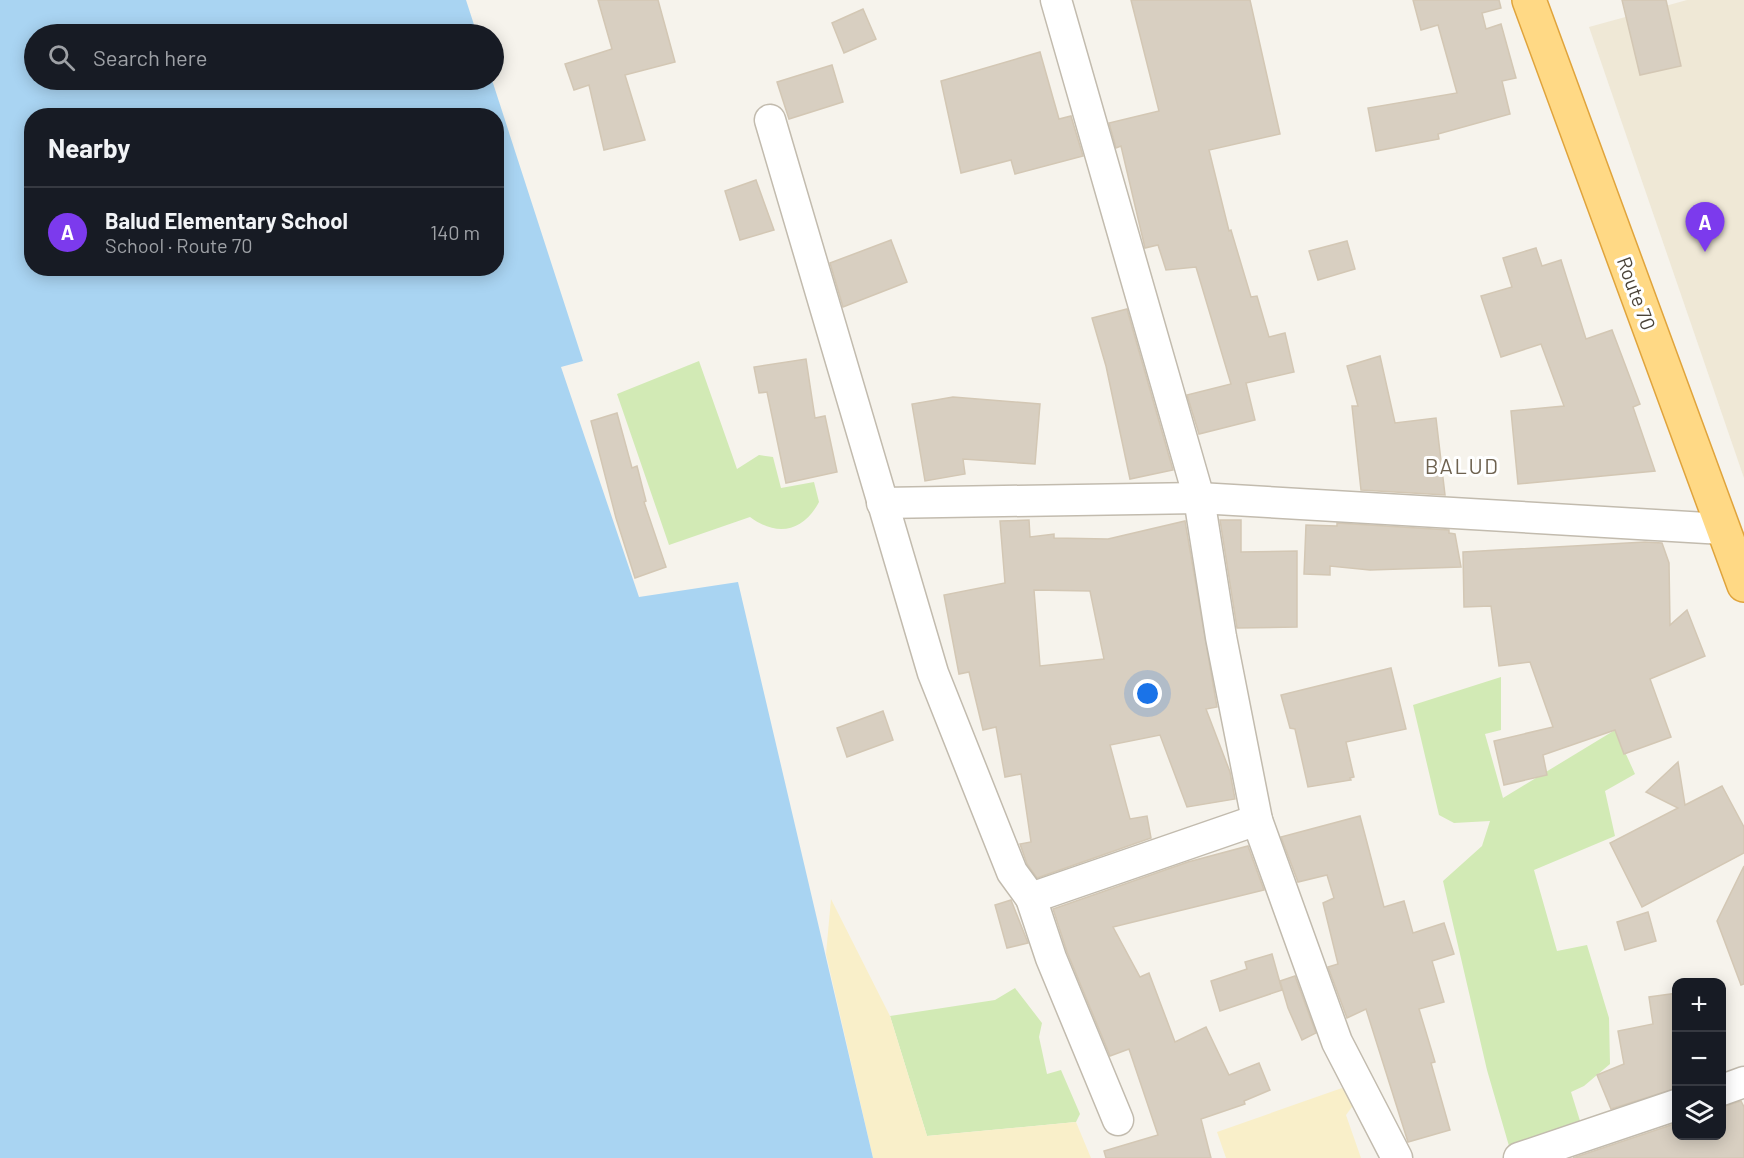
<!DOCTYPE html>
<html lang="en">
<head>
<meta charset="utf-8">
<style>
  :root { --surface:#171b24; --page:#242831; --text:#f1f3f6; --muted:#9ea1a6; --line:#363941; --accent:#7c3aed }
  body { margin:0; font-family:Barlow,sans-serif; background:var(--page); color:var(--text) }
  .controls { position:absolute; right:18px; bottom:18px; display:grid; overflow:hidden; border-radius:12px; box-shadow:0 3px 15px #0003 }
  .controls button { width:54px; height:54px; display:grid; place-items:center; padding:0; border:0; border-bottom:2px solid var(--line); background:var(--surface); color:var(--text); font:30px sans-serif }
  .you { position:absolute; left:1148px; top:694px; width:21px; height:21px; margin:-15px; border:4px solid #fff; border-radius:50%; background:#1a73e8; box-shadow:0 0 0 9px #1a73e833 }
  .badge { display:grid; place-items:center; width:39px; height:39px; border-radius:50%; background:var(--accent); color:#fff; font-size:20px; font-weight:700 }
  .pin { position:absolute; translate:-50% -50px; filter:drop-shadow(0 2px 3px #0008) }
  .pin::after { content:''; position:absolute; top:32px; width:21px; height:18px; background:inherit; clip-path:polygon(0 0,100% 0,50% 100%) }
  .list { margin:0; padding:0; list-style:none }
  h2 { display:flex; justify-content:space-between; align-items:center; height:78px; margin:0; padding:0 24px; font-size:26px }
  h2 small { font-size:20px; font-weight:400; color:var(--muted) }
  .list li { display:grid; grid-template-columns:39px 1fr auto; gap:18px; align-items:center; box-sizing:border-box; height:90px; padding:0 24px; border-top:2px solid var(--line) }
  .list b { display:block; font-size:22px; white-space:nowrap }
  .list p { margin:0; font-size:20px; white-space:nowrap; color:var(--muted) }
  .list em { font-size:20px; font-style:normal; color:var(--muted) }
  .icon { flex:none; width:33px; height:33px; fill:none; stroke:currentColor; stroke-width:2; stroke-linecap:round; stroke-linejoin:round }
  .map { position:relative; flex:none; width:1744px; height:1158px; overflow:hidden }
  .search { position:absolute; background:var(--surface); box-shadow:0 3px 15px #0003; left:24px; top:24px; width:480px; height:66px; display:flex; align-items:center; gap:15px; box-sizing:border-box; padding:0 21px; border-radius:33px; color:var(--muted); font-size:22px }
  .panel { position:absolute; background:var(--surface); box-shadow:0 3px 15px #0003; left:24px; top:108px; width:480px; height:168px; border-radius:24px }
  .map>svg:first-child { display:block }
</style>
</head>
<body>
<div class="map">
<svg width="1744" height="1158" viewBox="0 0 1744 1158">
  <rect width="100%" height="100%" fill="#f6f3ec"/>
  <polygon fill="#efe8d6" points="1687,0 1744,0 1744,478 1589,27"/>
  <g fill="#d2eab5">
    <path d="M699,361L737,469L759,455L773,457L781,488L814,482L819,502C803,532 777,537 750,517L669,545L617,394Z"/>
    <polygon points="1501,677 1501,730 1485,734 1503,798 1615,730 1635,774 1605,791 1615,836 1534,870 1557,951 1587,945 1609,1018 1610,1064 1584,1086 1571,1092 1581,1124 1509,1146 1487,1070 1443,881 1482,846 1490,821 1454,823 1439,815 1413,705"/>
    <polygon points="1015,988 1042,1023 1039,1037 1047,1074 1061,1070 1080,1114 1076,1122 927,1136 890,1016 995,1000"/>
  </g>
  <g fill="#f9efc9">
    <polygon points="831,899 890,1016 927,1136 1076,1122 1091,1158 873,1158 826,954"/>
    <polygon points="1342,1088 1357,1100 1346,1115 1361,1158 1226,1158 1217,1132"/>
  </g>
  <path fill="#a9d4f2" fill-rule="evenodd" d="M0,0H466L477,34H34V80H492L583,361L561,367L639,597L738,582L873,1158H0ZM32,116H496V268H32Z"/>
  <g fill="#d8cfc1" stroke="#d3c7b4" stroke-width="1.5" fill-rule="evenodd">
    <polygon points="598,0 658,0 675,62 625,75 645,140 604,150 589,85 574,90 565,64 612,49"/>
    <polygon points="1131,0 1250,0 1280,134 1209,150 1229,231 1231,230 1251,297 1257,296 1269,337 1285,333 1294,372 1246,383 1255,420 1199,434 1187,395 1231,384 1196,267 1166,270 1158,245 1145,248 1121,146 1116,148 1109,123 1159,111"/>
    <polygon points="1413,0 1499,0 1501,8 1482,13 1486,29 1501,24 1516,78 1502,81 1510,114 1438,134 1439,139 1376,151 1368,108 1457,93 1438,25 1421,30"/>
    <polygon points="1622,0 1666,0 1681,66 1640,75"/>
    <polygon points="863,9 876,39 844,53 832,23"/>
    <polygon points="1040,52 1059,119 1071,116 1083,156 1015,174 1011,160 961,173 941,81"/>
    <polygon points="832,65 843,102 789,119 777,82"/>
    <polygon points="756,180 774,230 740,240 725,191"/>
    <polygon points="891,240 907,282 843,307 830,263"/>
    <polygon points="1347,241 1355,269 1318,280 1309,251"/>
    <polygon points="1536,248 1542,266 1561,260 1586,339 1612,330 1640,404 1633,407 1655,471 1518,484 1511,411 1564,406 1541,344 1501,357 1481,296 1512,287 1503,258"/>
    <polygon points="1127,309 1173,470 1130,479 1106,366 1092,318"/>
    <polygon points="1380,356 1395,423 1436,418 1445,495 1361,490 1352,406 1358,406 1347,366"/>
    <polygon points="806,359 815,418 825,416 837,472 786,483 767,392 759,393 754,367"/>
    <polygon points="953,397 1040,404 1035,464 963,459 965,474 925,481 912,404"/>
    <polygon points="617,413 632,468 637,466 646,501 644,502 666,567 635,578 616,518 591,421"/>
    <path d="M1029,520L1030,537L1054,534V538L1108,539L1185,521L1217,707L1206,709L1230,772L1235,799L1187,807L1160,735L1110,745L1130,819L1147,816L1151,838L1037,878L1027,864L1020,844L1031,842L1021,774L1005,777L996,727L983,730L969,672L959,674L944,595L1005,583L1000,521ZM1034,590L1090,591L1104,659L1040,666Z"/>
    <polygon points="1220,520 1241,520 1241,552 1297,551 1297,627 1237,628"/>
    <polygon points="1337,523 1449,530 1449,533 1455,534 1461,567 1370,570 1330,566 1330,575 1304,574 1306,525 1337,526"/>
    <polygon points="1645,542 1662,543 1669,563 1670,625 1687,610 1705,656 1650,679 1671,737 1624,754 1615,730 1543,755 1547,775 1504,785 1494,741 1553,727 1530,662 1499,666 1491,606 1464,607 1463,552"/>
    <polygon points="1391,668 1406,729 1346,742 1354,777 1350,778 1351,780 1308,787 1295,729 1290,728 1281,695"/>
    <polygon points="883,711 893,740 847,757 837,728"/>
    <polygon points="1678,762 1685,805 1722,786 1744,827 1744,853 1642,907 1610,843 1678,808 1646,792"/>
    <polygon points="1360,816 1384,907 1404,901 1413,933 1444,923 1454,954 1432,961 1444,1002 1419,1009 1435,1062 1431,1063 1450,1130 1408,1142 1366,1009 1347,1018 1328,967 1338,964 1323,903 1334,898 1327,875 1298,882 1281,837"/>
    <polygon points="1248,846 1264,890 1113,927 1140,977 1149,973 1175,1042 1206,1027 1229,1075 1259,1063 1270,1090 1244,1101 1245,1104 1201,1119 1211,1158 1106,1158 1104,1151 1158,1135 1129,1049 1110,1056 1067,952 1053,909 1188,862"/>
    <polygon points="1744,866 1744,984 1741,985 1717,921"/>
    <polygon points="1011,900 1028,943 1007,948 995,905"/>
    <polygon points="1648,912 1656,941 1625,950 1617,922"/>
    <polygon points="1272,954 1282,990 1220,1011 1211,981 1247,969 1245,962"/>
    <polygon points="1295,976 1316,1033 1302,1040 1288,1008 1280,981"/>
    <polygon points="1677,993 1677,1088 1611,1109 1597,1075 1624,1064 1618,1031 1653,1024 1649,997"/>
    <polygon points="1741,1101 1744,1107 1744,1158 1573,1158 1677,1123 1677,1136 1722,1136 1722,1107"/>
  </g>
  <g fill="none" stroke-linecap="round" stroke-linejoin="round">
    <g stroke="#c2bbae" stroke-width="33">
      <g id="minor">
        <polyline points="1056,0 1199,498 1221,637 1257,820 1337,1042 1397,1158"/>
        <polyline points="770,120 933,673 1012,872 1031,898 1257,820"/>
        <polyline points="882,503 1199,498 1723,529"/>
        <polyline points="1031,898 1051,958 1118,1120"/>
        <polyline points="1722,1090 1744,1082"/>
        <polyline points="1519,1158 1676,1105"/>
      </g>
    </g>
    <g stroke="#e0a43c" stroke-width="36">
      <polyline id="trunk" points="1529,0 1744,585"/>
    </g>
    <use href="#minor" stroke="#fff" stroke-width="30"/>
    <use href="#trunk" stroke="#ffd985" stroke-width="33"/>
  </g>
  <g text-anchor="middle" dominant-baseline="central" stroke-width="6" stroke-linejoin="round" paint-order="stroke">
    <g font-size="20" fill="#4b4439" stroke="#fff">
      <text transform="translate(1637 293) rotate(70)">Route 70</text>
    </g>
    <g font-size="22" letter-spacing="1.5" fill="#6e6250" stroke="#fff">
      <text x="1462" y="465">BALUD</text>
    </g>
  </g>
</svg>
<div class="controls">
<button>+</button>
<button>−</button>
<button><svg class="icon" aria-label="layers" viewBox="0 0 24 24"><path d="M12 4l9 5-9 5-9-5zM3 14l9 5 9-5"/></svg></button>
</div>
<div class="you"></div>
<div class="pin badge" style="left:1705px;top:252px">A</div>
<div class="search"><svg class="icon" aria-label="search" viewBox="0 0 24 24"><circle cx="10" cy="10" r="6"/><path d="M15 15l6 6"/></svg>Search here</div>
<section class="panel">
<h2>Nearby<small></small></h2>
<ul class="list">
<li><span class="badge">A</span><div><b>Balud Elementary School</b><p>School · Route 70</p></div><em>140 m</em></li>
</ul>
</section>
</div>
</body>
</html>
